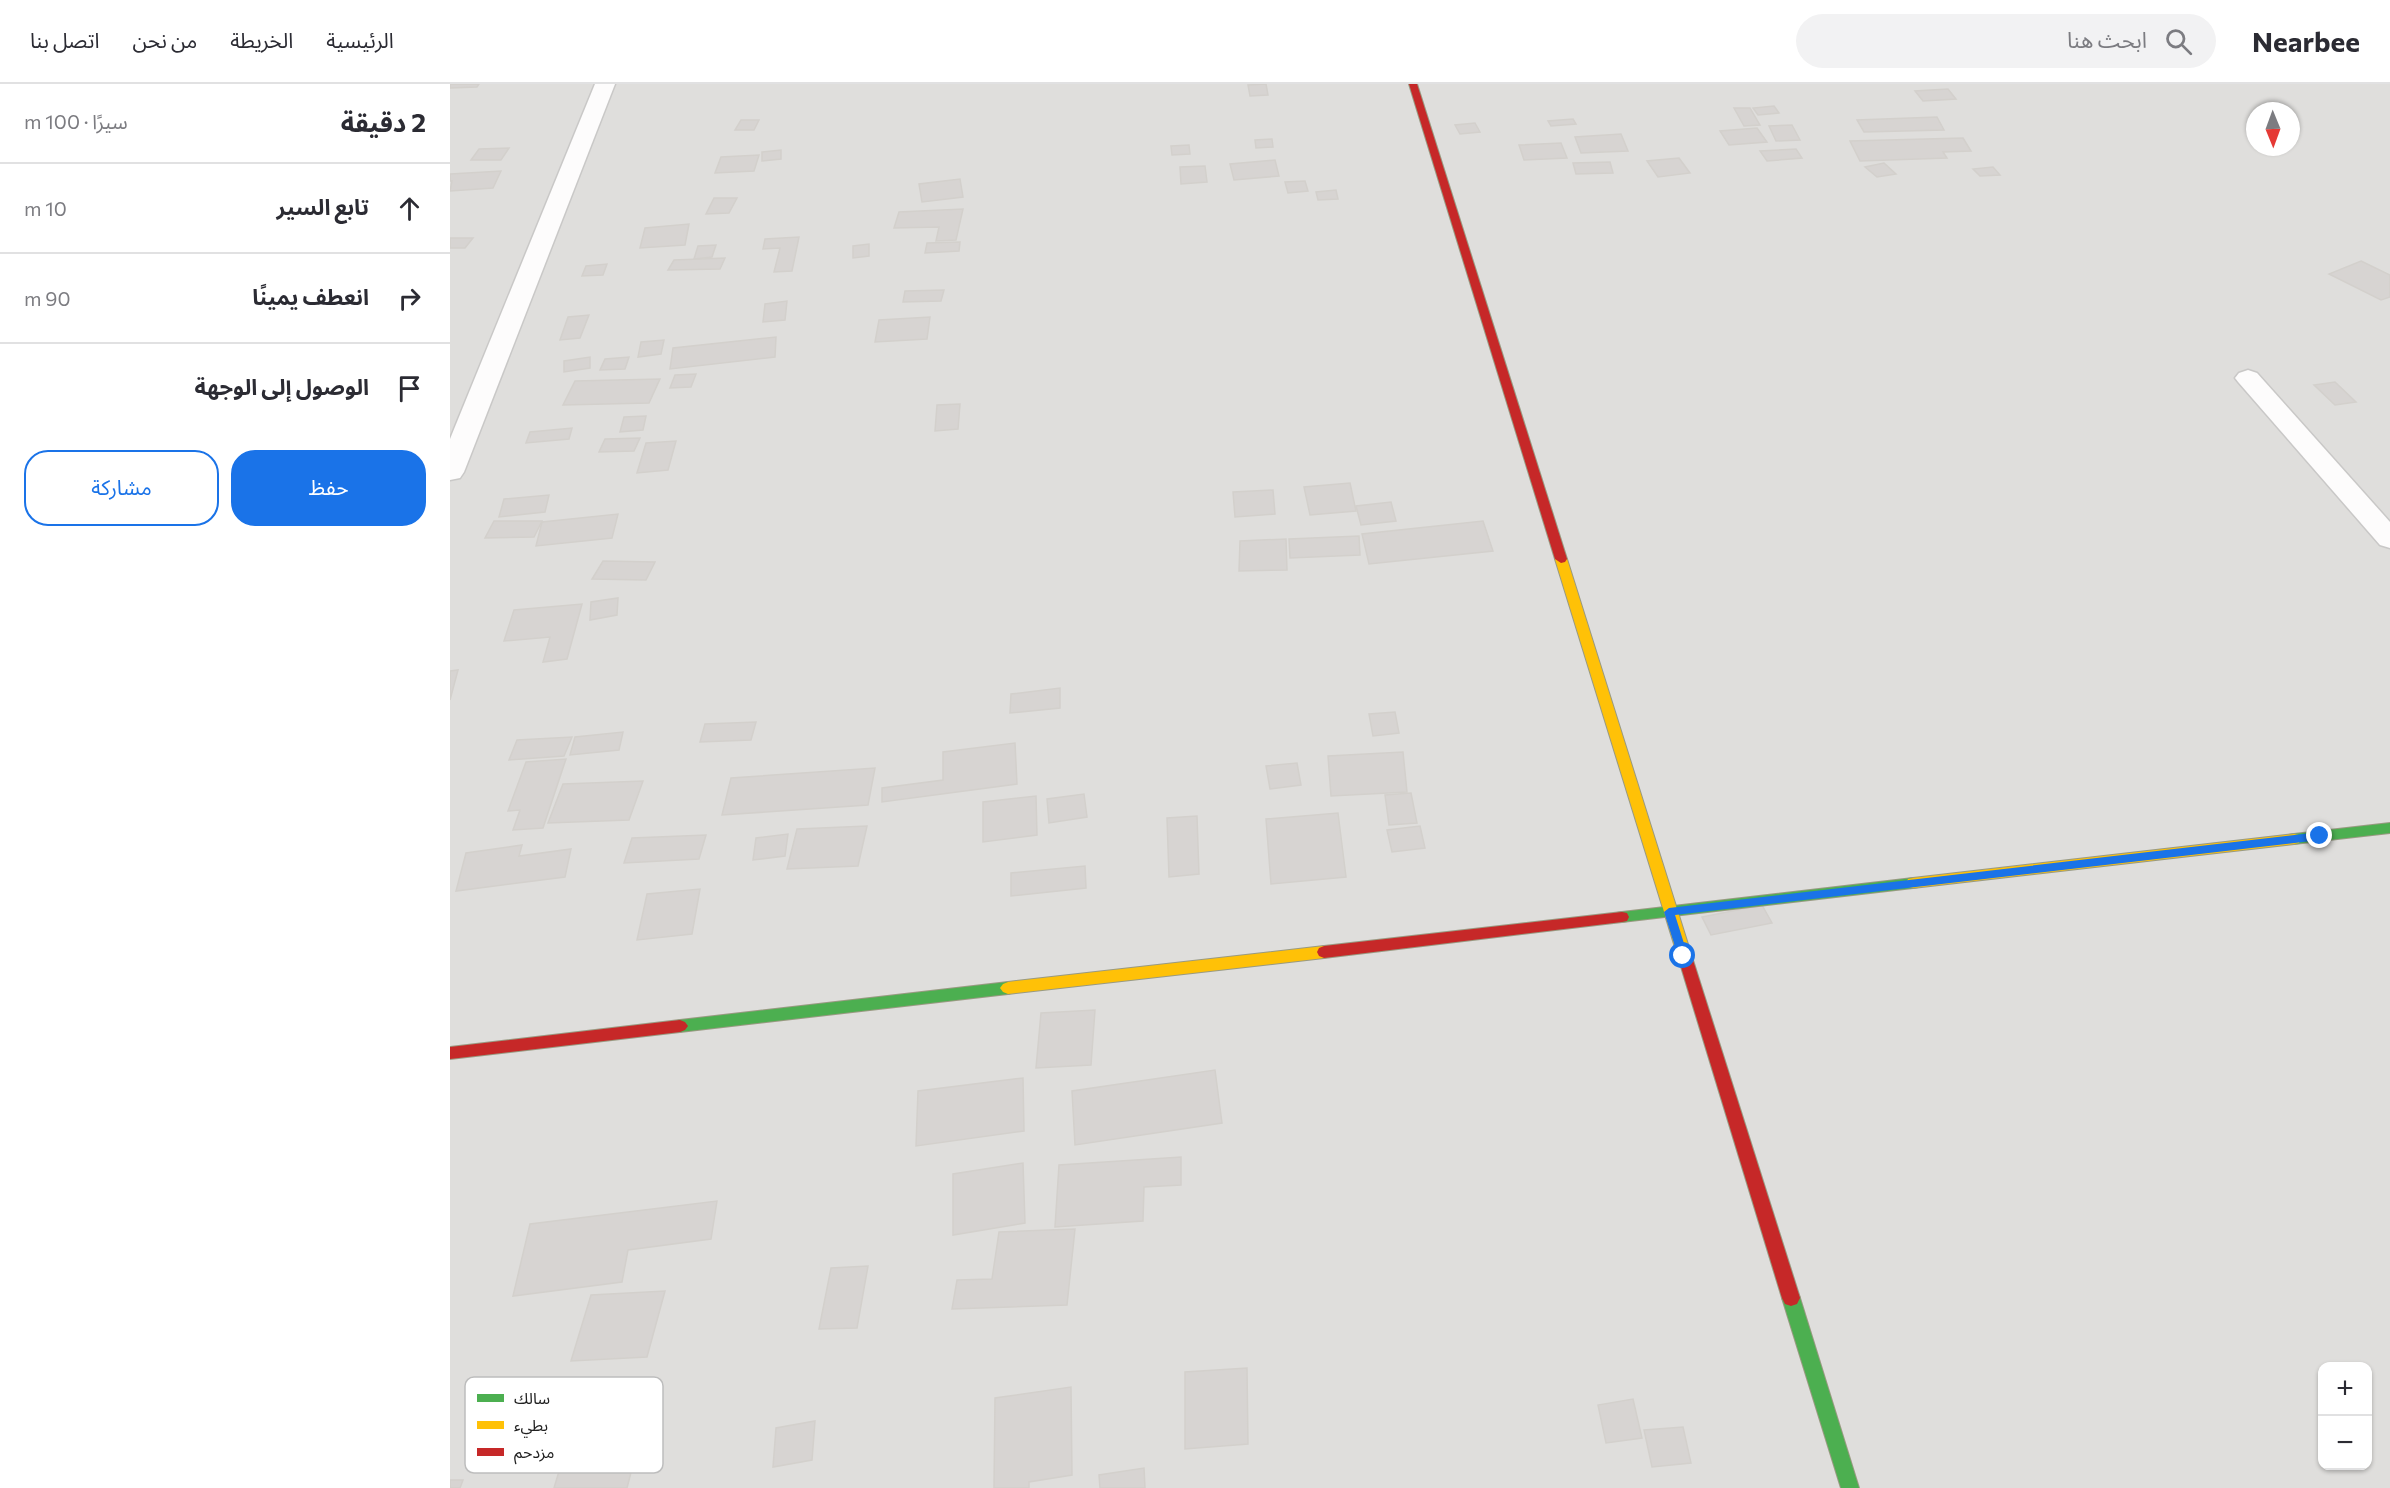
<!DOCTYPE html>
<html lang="ar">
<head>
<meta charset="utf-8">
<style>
  :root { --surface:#fff; --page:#f2f2f3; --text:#2b2b33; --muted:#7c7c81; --line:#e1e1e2; --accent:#1a73e8 }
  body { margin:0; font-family:Commissioner,"Noto Sans Arabic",sans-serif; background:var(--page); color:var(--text); direction:rtl }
  .controls { position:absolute; right:18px; bottom:18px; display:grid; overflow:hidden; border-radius:12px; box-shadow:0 2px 4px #0004 }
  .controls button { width:54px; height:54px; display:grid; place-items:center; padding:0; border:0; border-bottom:2px solid var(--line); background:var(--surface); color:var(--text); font:30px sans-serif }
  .compass { position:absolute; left:1796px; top:18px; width:54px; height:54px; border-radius:50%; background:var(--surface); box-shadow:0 2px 4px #0004; rotate:179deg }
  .stop { position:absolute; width:18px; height:18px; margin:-14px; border:4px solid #1a73e8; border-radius:50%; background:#fff }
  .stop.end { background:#1a73e8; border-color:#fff; box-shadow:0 2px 6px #0008 }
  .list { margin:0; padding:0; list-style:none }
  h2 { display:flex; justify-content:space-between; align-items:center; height:78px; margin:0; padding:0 24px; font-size:26px }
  h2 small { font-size:20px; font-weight:400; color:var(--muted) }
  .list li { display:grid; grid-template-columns:39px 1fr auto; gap:18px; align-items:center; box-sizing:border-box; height:90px; padding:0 24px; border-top:2px solid var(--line) }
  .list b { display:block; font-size:22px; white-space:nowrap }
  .list em { font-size:20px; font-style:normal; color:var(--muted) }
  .actions { display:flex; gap:12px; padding:18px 24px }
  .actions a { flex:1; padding:14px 0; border:2px solid var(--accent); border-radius:24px; text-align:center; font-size:21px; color:var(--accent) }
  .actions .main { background:var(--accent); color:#fff }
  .icon { flex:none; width:33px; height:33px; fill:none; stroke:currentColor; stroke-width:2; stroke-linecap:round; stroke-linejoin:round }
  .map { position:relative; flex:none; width:1940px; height:1404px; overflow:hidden; direction:ltr }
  header { display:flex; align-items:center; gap:36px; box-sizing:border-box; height:84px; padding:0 30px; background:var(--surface); border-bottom:2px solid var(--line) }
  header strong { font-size:28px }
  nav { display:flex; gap:33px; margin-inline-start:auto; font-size:21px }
  .search { width:420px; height:54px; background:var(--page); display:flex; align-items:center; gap:15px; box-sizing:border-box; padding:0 21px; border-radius:33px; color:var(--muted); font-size:22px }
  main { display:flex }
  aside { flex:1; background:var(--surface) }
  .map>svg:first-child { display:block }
</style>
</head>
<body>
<header>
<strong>Nearbee</strong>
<div class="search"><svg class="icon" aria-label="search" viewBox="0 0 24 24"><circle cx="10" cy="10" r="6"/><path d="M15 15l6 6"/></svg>ابحث هنا</div>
<nav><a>الرئيسية</a><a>الخريطة</a><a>من نحن</a><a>اتصل بنا</a></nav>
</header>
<main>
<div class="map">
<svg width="1940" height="1404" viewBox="0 0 1940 1404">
  <rect width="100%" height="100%" fill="#f0eeeb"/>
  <path fill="#dfdedc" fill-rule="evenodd" d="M0,0H1940V1404H0ZM1805,27H1841V63H1805ZM1872,1282H1918V1382H1872Z"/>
  <g fill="#d7d4d2" stroke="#d3d0cc" stroke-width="1.5">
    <polygon points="0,0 29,0 27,3 0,4"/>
    <polygon points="816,0 818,11 800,12 798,1"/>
    <polygon points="1498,5 1506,15 1473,17 1465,7"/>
    <polygon points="1324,22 1329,29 1308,31 1303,24"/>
    <polygon points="1284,24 1300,24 1310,41 1294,42"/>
    <polygon points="1487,33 1494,46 1414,48 1407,36"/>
    <polygon points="1123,35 1126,40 1101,42 1098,37"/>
    <polygon points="291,36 309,36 304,46 285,46"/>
    <polygon points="1025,39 1030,48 1010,50 1005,41"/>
    <polygon points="1342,41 1350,56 1326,57 1319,42"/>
    <polygon points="1307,44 1317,58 1279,61 1270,47"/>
    <polygon points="1171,50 1178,67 1131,69 1125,53"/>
    <polygon points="1513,54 1521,67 1493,68 1497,74 1410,77 1400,57"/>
    <polygon points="822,55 823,63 806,64 805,56"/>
    <polygon points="1111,59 1117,74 1074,76 1069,61"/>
    <polygon points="739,61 740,70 722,71 721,62"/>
    <polygon points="59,64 51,76 21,76 29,65"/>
    <polygon points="1346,65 1352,74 1317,77 1310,67"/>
    <polygon points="331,66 331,75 312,77 312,68"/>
    <polygon points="309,71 304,87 265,89 271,73"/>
    <polygon points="1229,74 1240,89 1208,93 1197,77"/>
    <polygon points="825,76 829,92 784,96 780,80"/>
    <polygon points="1160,78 1163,89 1126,90 1123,79"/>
    <polygon points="1434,79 1446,90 1427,93 1415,83"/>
    <polygon points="755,82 757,98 731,100 730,83"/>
    <polygon points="1543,83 1550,91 1530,92 1523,85"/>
    <polygon points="51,87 43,104 0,107 2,97 0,97 0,90"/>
    <polygon points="510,95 513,113 472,118 469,100"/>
    <polygon points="855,97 858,107 838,109 835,98"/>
    <polygon points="886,106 888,115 868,116 866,108"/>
    <polygon points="264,114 287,114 279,129 256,130"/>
    <polygon points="513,125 506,156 486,157 489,143 444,144 449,128"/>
    <polygon points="239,140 235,161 190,164 195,144"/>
    <polygon points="349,153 342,187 324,188 330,164 313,165 315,155"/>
    <polygon points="0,154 23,154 15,164 0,164"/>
    <polygon points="510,158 509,167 475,169 477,159"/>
    <polygon points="419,160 419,172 403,174 403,162"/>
    <polygon points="266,161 262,173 244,175 248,162"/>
    <polygon points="275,174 270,185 218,186 224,176"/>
    <polygon points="1911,177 1940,191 1940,213 1931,216 1879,190"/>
    <polygon points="157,180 153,191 132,192 136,182"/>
    <polygon points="494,206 491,217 453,218 455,207"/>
    <polygon points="337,217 335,236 313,238 315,220"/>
    <polygon points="139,231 130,254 110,256 118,233"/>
    <polygon points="480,233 477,255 425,258 429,236"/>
    <polygon points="326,253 325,273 220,285 223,264"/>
    <polygon points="214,256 211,270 188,273 191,258"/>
    <polygon points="140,273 140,284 114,288 114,277"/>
    <polygon points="179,273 175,285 150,286 155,275"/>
    <polygon points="246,290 241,303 220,304 225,291"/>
    <polygon points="210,295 199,319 113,321 125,297"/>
    <polygon points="1885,298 1906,318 1885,321 1864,301"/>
    <polygon points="510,320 508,345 485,347 487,321"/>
    <polygon points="196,332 193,346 170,348 174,333"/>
    <polygon points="122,344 119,355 76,359 80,348"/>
    <polygon points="190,354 184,367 149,368 155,355"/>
    <polygon points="226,357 218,386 187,389 196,359"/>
    <polygon points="900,399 906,427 860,431 854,403"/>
    <polygon points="823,406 825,430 785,433 783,408"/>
    <polygon points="99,411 95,428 49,433 54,415"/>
    <polygon points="941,418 946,437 911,441 906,422"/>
    <polygon points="168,430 162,454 86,462 92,438"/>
    <polygon points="44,437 92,437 84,453 35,454"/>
    <polygon points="1033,437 1043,467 919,480 912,450"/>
    <polygon points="909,452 910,471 840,474 839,455"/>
    <polygon points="836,455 837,486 789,487 790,457"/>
    <polygon points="153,477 205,478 196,496 142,495"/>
    <polygon points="168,514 167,531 140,536 141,518"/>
    <polygon points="132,520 117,575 93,578 100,553 54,557 64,526"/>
    <polygon points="8,586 0,616 0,587"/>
    <polygon points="610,604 610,624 560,629 561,610"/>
    <polygon points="945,628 949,649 923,652 919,630"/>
    <polygon points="306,638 301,656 250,658 255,640"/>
    <polygon points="173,648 169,666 120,671 125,653"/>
    <polygon points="122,653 114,672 59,676 67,656"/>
    <polygon points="565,659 567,700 432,718 432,704 493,696 493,668"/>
    <polygon points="953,668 957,708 881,712 878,672"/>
    <polygon points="116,675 93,744 63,746 70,726 58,727 76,678"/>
    <polygon points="847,679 851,701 820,705 816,682"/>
    <polygon points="425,684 418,721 272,731 281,694"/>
    <polygon points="193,697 179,736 98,739 113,700"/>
    <polygon points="961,709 967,739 939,741 935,711"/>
    <polygon points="634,710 637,733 599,739 597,715"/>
    <polygon points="586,712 587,751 533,758 533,718"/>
    <polygon points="888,729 896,793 821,800 816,735"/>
    <polygon points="747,732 749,790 719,793 717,734"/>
    <polygon points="417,742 408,782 337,785 347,745"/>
    <polygon points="970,742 975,764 942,768 937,746"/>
    <polygon points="338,750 335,772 303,776 306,754"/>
    <polygon points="256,751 249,775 174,779 182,754"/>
    <polygon points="72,761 69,772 121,765 115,793 6,807 16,769"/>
    <polygon points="635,782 636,804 561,812 561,789"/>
    <polygon points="250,805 242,850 187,856 197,810"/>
    <polygon points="1312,821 1322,839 1261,851 1252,833"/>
    <polygon points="645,926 641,981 586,984 591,929"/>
    <polygon points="765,986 772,1039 625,1061 622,1007"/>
    <polygon points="573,994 574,1047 466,1062 468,1007"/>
    <polygon points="731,1073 731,1101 694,1103 693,1137 605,1143 609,1081"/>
    <polygon points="573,1079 575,1139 503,1151 503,1090"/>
    <polygon points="267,1117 261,1155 178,1166 172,1198 63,1212 80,1140"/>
    <polygon points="625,1145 617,1221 502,1225 507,1196 542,1195 549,1148"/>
    <polygon points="418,1182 407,1244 369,1245 381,1184"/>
    <polygon points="215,1207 197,1273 121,1277 141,1211"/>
    <polygon points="797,1284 798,1360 735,1365 735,1288"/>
    <polygon points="621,1303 622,1391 579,1398 579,1404 544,1404 545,1314"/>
    <polygon points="1183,1315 1192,1354 1156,1359 1148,1321"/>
    <polygon points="365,1337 362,1376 323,1383 326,1344"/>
    <polygon points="1233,1343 1241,1379 1202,1383 1194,1346"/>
    <polygon points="186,1369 177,1404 104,1404 113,1374"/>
    <polygon points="694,1384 695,1404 650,1404 649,1391"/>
    <polygon points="0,1396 13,1396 10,1404 0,1404"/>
  </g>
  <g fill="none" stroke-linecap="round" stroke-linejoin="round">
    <g stroke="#c9c8c7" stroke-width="3">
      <g id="street">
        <polygon points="145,0 165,0 14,388 10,394 0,396 0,355"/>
        <polygon points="1798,286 1807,289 1940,438 1940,464 1930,461 1789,299 1785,294 1789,289"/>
      </g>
    </g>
    <g stroke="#999a82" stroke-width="2">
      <g id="fast">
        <polygon points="1940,739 1940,749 1844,760 1839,759 1837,755 1839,751 1844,750"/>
        <polygon points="1463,794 1468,795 1470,799 1468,803 1463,804 1172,838 1167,837 1165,833 1167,829 1172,828"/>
        <polygon points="558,898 563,900 566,904 563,908 558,910 230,948 225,946 222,942 225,938 230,936"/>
        <polygon points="1341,1206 1347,1208 1350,1214 1409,1404 1391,1404 1332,1214 1335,1208"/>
      </g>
    </g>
    <g stroke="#999a82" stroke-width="2">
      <g id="slow">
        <polygon points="1111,471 1117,475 1242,873 1240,877 1230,877 1228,873 1105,475"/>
        <polygon points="1844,750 1849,751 1851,755 1849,759 1844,760 1463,804 1458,803 1456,799 1458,795 1463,794"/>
        <polygon points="874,862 879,864 881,868 879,872 874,874 558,910 553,908 550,904 553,900 558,898"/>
      </g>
    </g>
    <g stroke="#999a82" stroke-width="2">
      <g id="jam">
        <polygon points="959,0 967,0 1117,475 1115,478 1111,479 1105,475"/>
        <polygon points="1172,828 1177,829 1179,833 1177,837 1172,838 874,874 869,872 867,868 869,864 874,862"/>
        <polygon points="1235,867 1240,869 1242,873 1350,1214 1347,1220 1341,1222 1335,1220 1332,1214 1228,873 1230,869"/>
        <polygon points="230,936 235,938 238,942 235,946 230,948 0,975 0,963"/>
      </g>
    </g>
    <use href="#street" fill="#fdfcfc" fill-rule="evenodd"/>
    <use href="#fast" fill="#4caf50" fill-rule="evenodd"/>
    <use href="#slow" fill="#ffc107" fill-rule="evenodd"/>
    <use href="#jam" fill="#c62828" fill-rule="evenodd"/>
  </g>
  <polygon fill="#1a73e8" points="1870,748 1875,752 1870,756 1225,831 1238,872 1233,876 1228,872 1214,828 1219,824"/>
  <rect x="15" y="1293" width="198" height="96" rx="9" fill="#fff" stroke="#bdbdbd" stroke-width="1.5"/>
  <rect x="27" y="1310" width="27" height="8" fill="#4caf50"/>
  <rect x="27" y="1337" width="27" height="8" fill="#ffc107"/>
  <rect x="27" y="1364" width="27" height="8" fill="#c62828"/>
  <g font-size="16" fill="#222">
    <text x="64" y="1320">سالك</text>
    <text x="64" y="1347">بطيء</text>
    <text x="64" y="1374">مزدحم</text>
  </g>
</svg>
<div class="controls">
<button>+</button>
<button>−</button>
</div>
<svg class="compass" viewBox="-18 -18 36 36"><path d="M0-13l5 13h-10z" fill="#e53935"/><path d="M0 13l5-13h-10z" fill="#7c7c81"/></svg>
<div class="stop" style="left:1233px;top:872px"></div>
<div class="stop end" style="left:1870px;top:752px"></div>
</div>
<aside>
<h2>2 دقيقة<small>سيرًا · 100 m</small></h2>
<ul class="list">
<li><svg class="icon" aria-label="ahead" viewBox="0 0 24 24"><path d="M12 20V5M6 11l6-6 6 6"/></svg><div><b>تابع السير</b></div><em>10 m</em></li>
<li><svg class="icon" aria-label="right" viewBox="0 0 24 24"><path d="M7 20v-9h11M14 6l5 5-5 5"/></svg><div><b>انعطف يمينًا</b></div><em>90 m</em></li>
<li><svg class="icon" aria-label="arrive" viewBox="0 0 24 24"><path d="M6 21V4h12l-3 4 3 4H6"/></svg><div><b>الوصول إلى الوجهة</b></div></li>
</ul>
<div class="actions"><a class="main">حفظ</a><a>مشاركة</a></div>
</aside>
</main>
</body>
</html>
